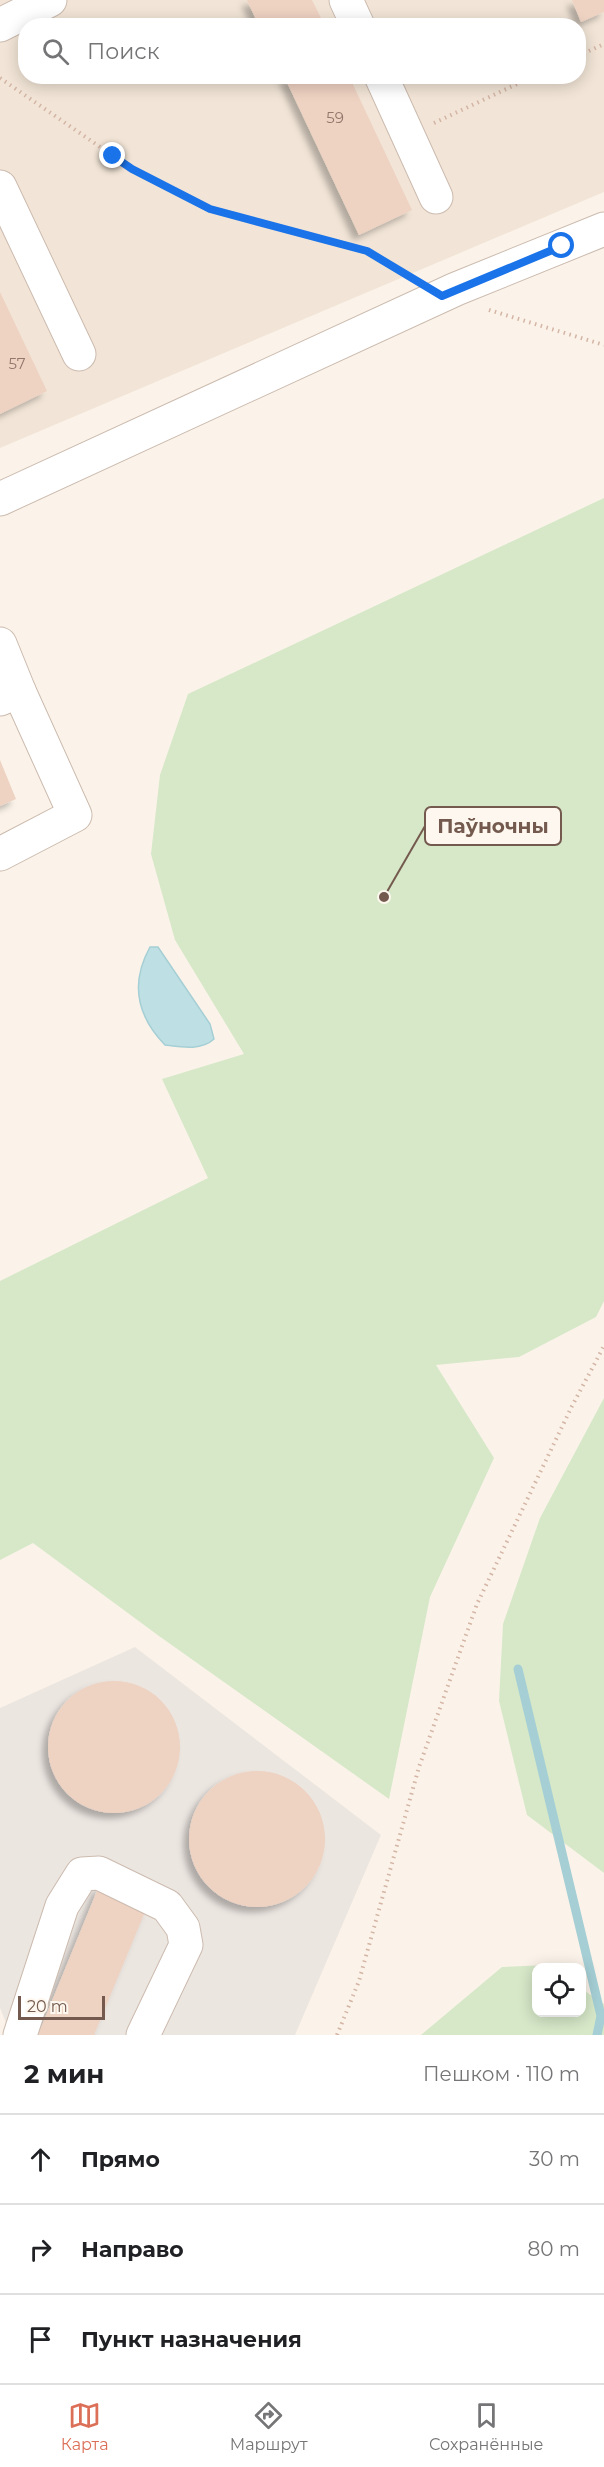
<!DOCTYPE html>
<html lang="ru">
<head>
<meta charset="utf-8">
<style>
  :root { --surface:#fff; --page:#f2f2f2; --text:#202124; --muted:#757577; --line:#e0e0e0; --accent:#dc6f57 }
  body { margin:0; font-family:Montserrat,sans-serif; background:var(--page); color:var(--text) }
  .controls { position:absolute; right:18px; bottom:18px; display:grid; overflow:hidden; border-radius:12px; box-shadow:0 3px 15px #0003 }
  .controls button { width:54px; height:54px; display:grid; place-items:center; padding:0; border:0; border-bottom:2px solid var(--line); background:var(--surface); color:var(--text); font:30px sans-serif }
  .scale { position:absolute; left:18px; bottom:15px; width:87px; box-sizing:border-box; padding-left:6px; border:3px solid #745a4e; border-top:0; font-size:16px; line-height:21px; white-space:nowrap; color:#745a4e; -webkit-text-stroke:4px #fef7ef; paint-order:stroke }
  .stop { position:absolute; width:18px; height:18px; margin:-14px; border:4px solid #1a73e8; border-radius:50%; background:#fff }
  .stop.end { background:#1a73e8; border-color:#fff; box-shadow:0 2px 6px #0008 }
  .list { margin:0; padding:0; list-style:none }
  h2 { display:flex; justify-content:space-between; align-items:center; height:78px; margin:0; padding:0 24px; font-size:26px }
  h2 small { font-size:20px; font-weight:400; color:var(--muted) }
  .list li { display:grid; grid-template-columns:39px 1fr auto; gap:18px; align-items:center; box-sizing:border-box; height:90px; padding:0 24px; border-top:2px solid var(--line) }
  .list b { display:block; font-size:22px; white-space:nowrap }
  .list em { font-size:20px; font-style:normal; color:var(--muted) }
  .icon { flex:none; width:33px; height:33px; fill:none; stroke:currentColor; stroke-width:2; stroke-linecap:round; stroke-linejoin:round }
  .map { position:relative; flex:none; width:604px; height:2035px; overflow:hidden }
  .search { position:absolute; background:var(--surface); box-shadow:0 3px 15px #0003; left:18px; right:18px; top:18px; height:66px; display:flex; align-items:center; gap:15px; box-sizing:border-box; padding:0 21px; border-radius:24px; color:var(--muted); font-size:22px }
  .sheet { height:348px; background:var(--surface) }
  nav { display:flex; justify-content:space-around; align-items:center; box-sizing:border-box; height:84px; border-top:2px solid var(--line); background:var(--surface); font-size:16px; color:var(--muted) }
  nav a { display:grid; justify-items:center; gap:3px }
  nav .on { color:var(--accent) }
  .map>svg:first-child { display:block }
</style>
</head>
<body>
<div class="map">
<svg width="604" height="2035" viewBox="0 0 604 2035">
  <defs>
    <filter id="shadow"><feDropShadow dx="-5.5" dy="5.5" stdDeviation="3" flood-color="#0004"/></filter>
  </defs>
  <rect width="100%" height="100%" fill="#fbf3e9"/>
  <path fill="#f2e5d7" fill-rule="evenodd" d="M0,0H604V192L0,448ZM26,26H578V76H26Z"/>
  <polygon fill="#ece6e1" points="135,1647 381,1835 295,2035 11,2035 0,2008 0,1708"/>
  <g fill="#d6e8c8">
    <polygon points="604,498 604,1301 596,1317 519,1357 436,1365 494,1458 430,1597 389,1799 159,1636 33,1543 0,1560 0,1281 208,1178 162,1079 244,1054 175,940 151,854 160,775 188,694"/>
    <polygon points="604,1398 604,1873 527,1815 499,1701 503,1624 540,1518"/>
    <polygon points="546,1965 549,1967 536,1968 536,2012 582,2012 582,1989 604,2004 604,2035 421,2035 502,1967"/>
  </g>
  <path fill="#bee0e4" stroke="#a5cfd5" stroke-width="1.5" d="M150,947H158L210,1024L214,1039C201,1051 181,1047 165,1045C137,1016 130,983 150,947Z"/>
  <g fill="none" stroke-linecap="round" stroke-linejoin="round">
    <polyline stroke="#a5cfd5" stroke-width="9" points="518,1669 601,2016 597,2035"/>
  </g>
  <g fill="#eed2c2" filter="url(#shadow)">
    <polygon points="247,0 312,0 325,26 259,26"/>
    <polygon points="572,0 604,0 604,12 581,22"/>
    <polygon points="284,76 349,76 412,210 359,235"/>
    <polygon points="0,292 47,391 0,414"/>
    <polygon points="0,760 16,799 0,806"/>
    <circle cx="114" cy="1747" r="66"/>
    <circle cx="257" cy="1839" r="68"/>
    <polygon points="99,1886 147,1907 94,2035 38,2035"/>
  </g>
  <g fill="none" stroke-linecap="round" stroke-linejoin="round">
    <g stroke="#ccbbaf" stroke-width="35">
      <g id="minor">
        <polyline points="346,0 358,26"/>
        <polyline points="0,25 50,0"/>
        <polyline points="381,76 436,197"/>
        <polyline points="0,187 79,354"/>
        <polyline points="0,499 456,289 604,229"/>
        <polyline points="0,644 19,691 0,699"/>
        <polyline points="0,854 75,815 19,691"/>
        <polyline points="20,2035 62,1906 82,1874 99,1873 167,1906 183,1928 186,1945 143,2035"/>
      </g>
    </g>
    <g stroke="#d4b5a5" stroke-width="4" stroke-dasharray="1.5 4.5" stroke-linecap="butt">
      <polyline points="578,56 604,44"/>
      <polyline points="0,78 132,169 211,209 367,251 410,277"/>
      <polyline points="434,123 534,76"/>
      <polyline points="489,310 604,345"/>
      <polyline points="337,2035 359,1981 419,1767 477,1604 572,1406 604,1346"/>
    </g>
    <use href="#minor" stroke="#fff" stroke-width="33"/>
  </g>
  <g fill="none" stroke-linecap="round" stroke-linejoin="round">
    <polyline stroke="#1a73e8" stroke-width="8" points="113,156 132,169 210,209 367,251 442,296 562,246"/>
  </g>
  <g text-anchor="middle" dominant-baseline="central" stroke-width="4.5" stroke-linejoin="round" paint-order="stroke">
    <g font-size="15" fill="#92786b">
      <text x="335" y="117">59</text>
      <text x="17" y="363">57</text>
    </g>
  </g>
  <path fill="none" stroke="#745a4e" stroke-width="2" d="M384 897L425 826"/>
  <circle fill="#745a4e" stroke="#fef7ef" stroke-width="2" cx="384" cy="897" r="6"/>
  <rect fill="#fef7ef" stroke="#745a4e" stroke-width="2" x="425" y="807" width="136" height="38" rx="6"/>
  <g font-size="20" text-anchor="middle" font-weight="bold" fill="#745a4e">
    <text x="493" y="833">Паўночны</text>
  </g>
</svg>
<div class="controls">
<button><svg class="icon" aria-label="locate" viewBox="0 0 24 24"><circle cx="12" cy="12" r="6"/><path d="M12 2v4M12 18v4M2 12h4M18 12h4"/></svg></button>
</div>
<div class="scale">20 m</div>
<div class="stop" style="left:562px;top:246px"></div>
<div class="stop end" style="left:113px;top:156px"></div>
<div class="search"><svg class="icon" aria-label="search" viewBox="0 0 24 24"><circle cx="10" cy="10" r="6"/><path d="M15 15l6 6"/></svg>Поиск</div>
</div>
<section class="sheet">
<h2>2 мин<small>Пешком · 110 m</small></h2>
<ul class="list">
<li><svg class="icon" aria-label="ahead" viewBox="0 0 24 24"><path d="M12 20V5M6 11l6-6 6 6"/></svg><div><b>Прямо</b></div><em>30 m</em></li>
<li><svg class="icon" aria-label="right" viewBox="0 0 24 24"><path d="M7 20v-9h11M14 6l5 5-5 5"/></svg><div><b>Направо</b></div><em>80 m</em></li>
<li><svg class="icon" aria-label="arrive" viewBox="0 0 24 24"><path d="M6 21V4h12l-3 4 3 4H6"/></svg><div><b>Пункт назначения</b></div></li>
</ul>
</section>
<nav>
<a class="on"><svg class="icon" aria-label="map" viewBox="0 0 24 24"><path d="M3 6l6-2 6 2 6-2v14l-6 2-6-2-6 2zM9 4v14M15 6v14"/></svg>Карта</a>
<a><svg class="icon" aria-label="directions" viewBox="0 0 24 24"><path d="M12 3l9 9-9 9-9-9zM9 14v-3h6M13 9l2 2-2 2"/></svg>Маршрут</a>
<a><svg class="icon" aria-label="saved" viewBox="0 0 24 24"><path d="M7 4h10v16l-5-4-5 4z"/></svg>Сохранённые</a>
</nav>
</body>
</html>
